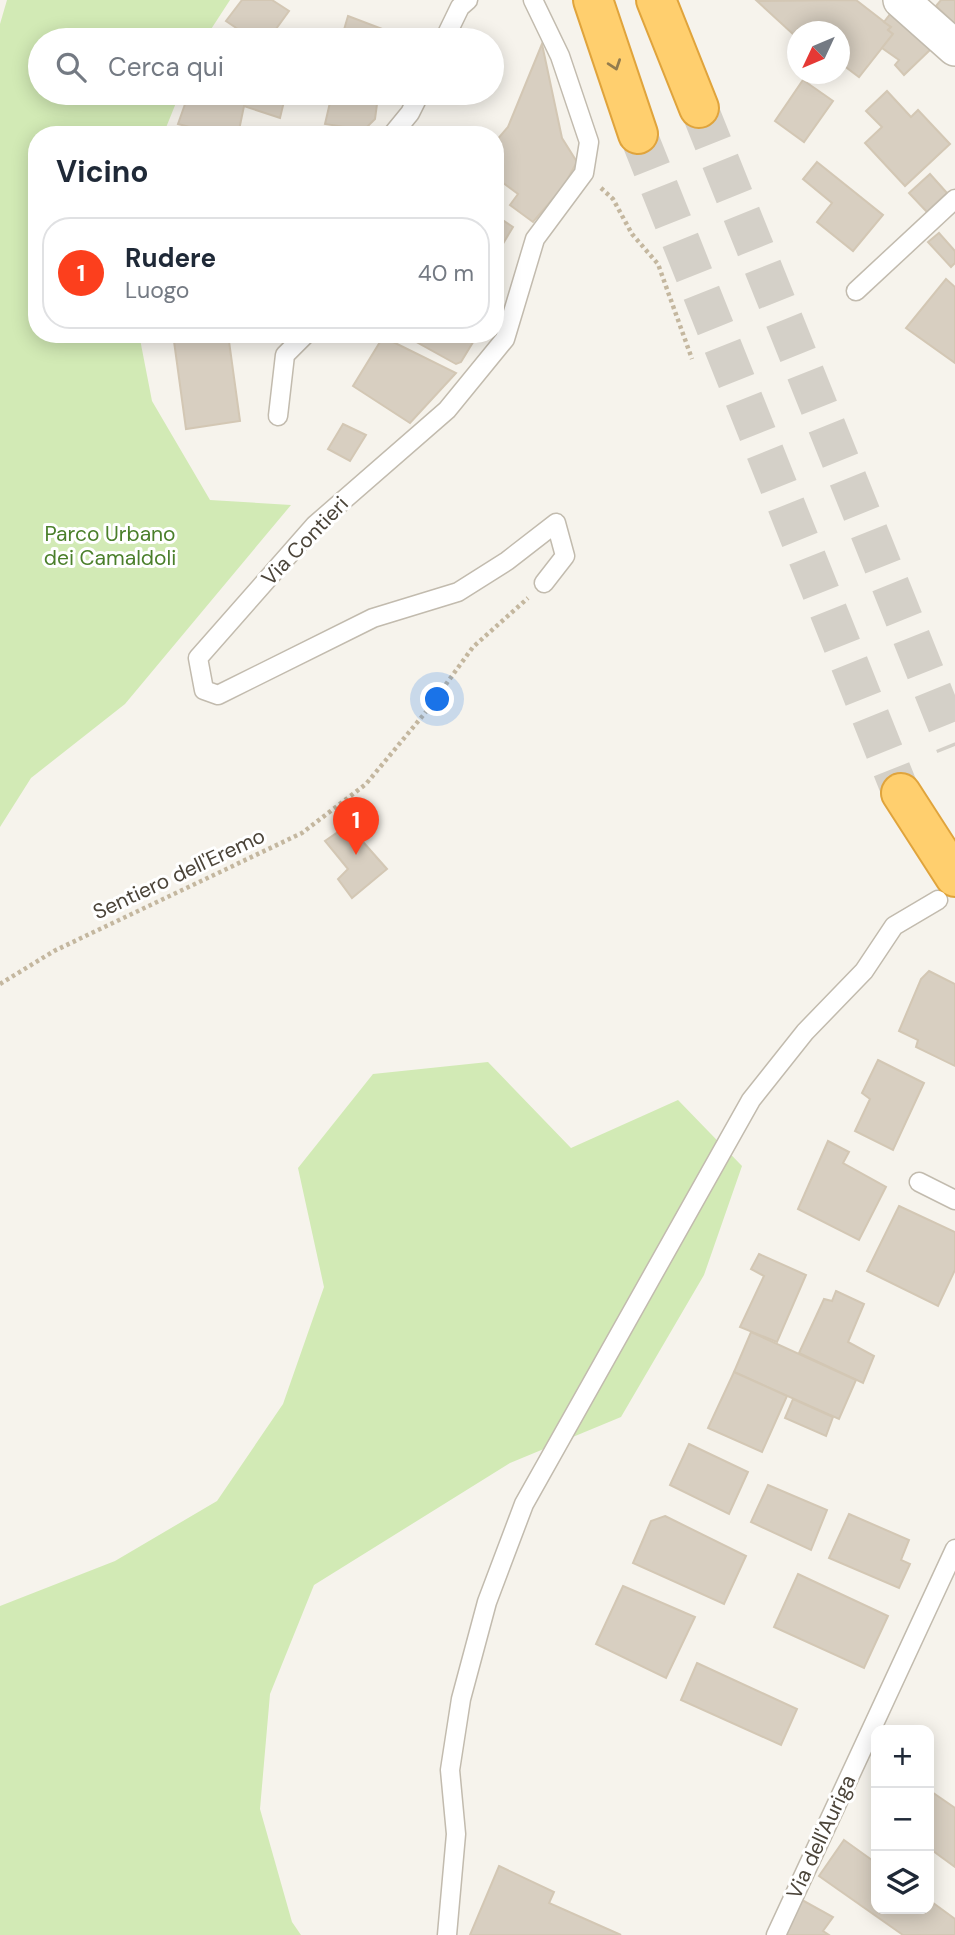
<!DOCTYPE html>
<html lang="it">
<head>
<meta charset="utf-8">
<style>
  :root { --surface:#fff; --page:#f2f2f3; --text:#1f2937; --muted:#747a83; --line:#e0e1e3; --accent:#fc3f1d }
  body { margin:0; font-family:"DM Sans",sans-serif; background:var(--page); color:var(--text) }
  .controls { position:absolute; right:21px; bottom:21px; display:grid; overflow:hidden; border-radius:14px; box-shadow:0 4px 18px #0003 }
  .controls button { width:63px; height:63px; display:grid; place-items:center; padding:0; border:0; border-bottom:2px solid var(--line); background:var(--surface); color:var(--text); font:35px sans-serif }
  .compass { position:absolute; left:787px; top:21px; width:63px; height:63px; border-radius:50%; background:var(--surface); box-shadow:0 4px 18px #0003; rotate:226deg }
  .you { position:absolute; left:438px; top:700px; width:24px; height:24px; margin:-18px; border:5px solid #fff; border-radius:50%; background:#1a73e8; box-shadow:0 0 0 10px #1a73e833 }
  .badge { display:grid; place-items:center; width:46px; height:46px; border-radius:50%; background:var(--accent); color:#fff; font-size:23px; font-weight:700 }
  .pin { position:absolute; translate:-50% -58px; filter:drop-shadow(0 2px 4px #0008) }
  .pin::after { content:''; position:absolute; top:37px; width:24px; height:21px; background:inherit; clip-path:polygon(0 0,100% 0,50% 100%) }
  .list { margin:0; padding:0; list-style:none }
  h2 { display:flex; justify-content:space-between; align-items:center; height:91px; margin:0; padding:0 28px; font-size:30px }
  h2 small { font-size:23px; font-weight:400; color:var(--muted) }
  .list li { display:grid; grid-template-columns:46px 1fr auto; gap:21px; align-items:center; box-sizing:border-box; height:112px; margin:0 14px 14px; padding:0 14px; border:2px solid var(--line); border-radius:28px }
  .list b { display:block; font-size:26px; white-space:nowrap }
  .list p { margin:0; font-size:23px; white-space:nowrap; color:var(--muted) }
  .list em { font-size:23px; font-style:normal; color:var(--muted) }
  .icon { flex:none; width:38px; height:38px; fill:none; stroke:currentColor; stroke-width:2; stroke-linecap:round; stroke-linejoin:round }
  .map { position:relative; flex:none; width:955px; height:1935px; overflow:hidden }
  .search { position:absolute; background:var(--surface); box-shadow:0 4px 18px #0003; left:28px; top:28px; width:476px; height:77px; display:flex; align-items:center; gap:18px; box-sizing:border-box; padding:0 24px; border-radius:38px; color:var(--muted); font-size:26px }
  .panel { position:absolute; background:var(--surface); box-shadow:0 4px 18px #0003; left:28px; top:126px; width:476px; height:217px; border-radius:28px }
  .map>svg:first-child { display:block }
</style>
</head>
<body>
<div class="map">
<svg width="955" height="1935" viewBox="0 0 955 1935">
  <rect width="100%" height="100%" fill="#f6f3ec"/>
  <g fill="#d2eab5">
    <polygon points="7,0 230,0 204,40 40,40 40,93 180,93 163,135 37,135 37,334 139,334 152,401 210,500 291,505 125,704 31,778 0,827 0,24"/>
    <polygon points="488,1062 571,1148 678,1100 742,1166 704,1275 621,1417 510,1463 314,1585 270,1694 260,1809 292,1922 301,1935 0,1935 0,1606 115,1561 217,1501 283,1404 324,1287 298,1168 373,1074"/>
  </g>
  <g fill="#d8cfc1" stroke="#d3c7b4" stroke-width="2">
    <polygon points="242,0 272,0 289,11 268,40 254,40 226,21"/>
    <polygon points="856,0 891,27 888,30 893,34 859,77 839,62 839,32 798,29 794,35 757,1"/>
    <polygon points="941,0 955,0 955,24 936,6"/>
    <polygon points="891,13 933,47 904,75 895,65 899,60 882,48 893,34 888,30 891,27 884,22"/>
    <polygon points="348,16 401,36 400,40 341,40"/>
    <polygon points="542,44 562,138 577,162 563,187 533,222 510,205 518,194 495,177 495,142 508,127"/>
    <polygon points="803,80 833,101 804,142 775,121"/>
    <polygon points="887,91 911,117 918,110 950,144 905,186 865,143 882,127 866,111"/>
    <polygon points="189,93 286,93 280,118 244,106 238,135 221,135 178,124"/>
    <polygon points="332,94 377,104 375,119 364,130 325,124"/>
    <polygon points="817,162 883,215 853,251 817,222 832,203 803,179"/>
    <polygon points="930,174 947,193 927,212 909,193"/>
    <polygon points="495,215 513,227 495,257"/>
    <polygon points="939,233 955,251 955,263 951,267 928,242"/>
    <polygon points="946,279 955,287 955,363 906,328"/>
    <polygon points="173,334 228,334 240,421 186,429"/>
    <polygon points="402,334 478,334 461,362 456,364"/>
    <polygon points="383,337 456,373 410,423 353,386"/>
    <polygon points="343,424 366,435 350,461 328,449"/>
    <polygon points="348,825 387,869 352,898 338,879 348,869 325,841"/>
    <polygon points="929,971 955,984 955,1066 916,1047 918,1040 899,1031 921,979"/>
    <polygon points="878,1060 924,1083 893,1150 855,1131 870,1099 862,1093"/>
    <polygon points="828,1141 849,1152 843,1163 886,1187 859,1240 798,1209"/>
    <polygon points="899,1206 955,1232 955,1270 938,1306 867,1271"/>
    <polygon points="759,1254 806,1275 777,1342 740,1327 764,1276 751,1269"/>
    <polygon points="836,1291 864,1304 848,1342 874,1356 863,1383 799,1353 824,1299 832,1301"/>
    <polygon points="751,1332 856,1380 839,1419 734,1372"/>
    <polygon points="734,1372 787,1396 762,1452 708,1428"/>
    <polygon points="793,1399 833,1417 826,1436 785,1418"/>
    <polygon points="689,1444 748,1472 729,1514 670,1485"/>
    <polygon points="768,1485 827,1510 811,1550 751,1522"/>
    <polygon points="849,1514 909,1540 901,1560 910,1564 899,1588 829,1558"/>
    <polygon points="665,1516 746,1556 724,1604 633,1563 651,1521"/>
    <polygon points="798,1574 888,1616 864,1668 774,1627"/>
    <polygon points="623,1586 695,1617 666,1678 596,1644"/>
    <polygon points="697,1663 797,1709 781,1745 681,1700"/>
    <polygon points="929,1790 955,1808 955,1867 929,1848"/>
    <polygon points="844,1840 876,1863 876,1909 929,1909 929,1900 955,1919 955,1935 903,1935 819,1876"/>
    <polygon points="499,1866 554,1892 549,1903 621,1935 470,1935"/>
    <polygon points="802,1900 833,1917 823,1931 829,1935 780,1935"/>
  </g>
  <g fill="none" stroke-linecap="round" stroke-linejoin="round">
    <g stroke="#d4d0c8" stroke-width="38" stroke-dasharray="38 19" stroke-linecap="butt">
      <polyline points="699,108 955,746"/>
      <polyline points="638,134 901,793"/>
    </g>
    <g stroke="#c2bbae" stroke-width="21">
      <g id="lane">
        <polyline points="533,0 560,56 589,142 584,173 535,239 505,339 447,410 315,525 198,658 204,690 218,695 373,618 458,592 507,561 556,523 565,556 544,583"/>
        <polyline points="444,40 460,7 468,0"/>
        <polyline points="392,135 410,113 420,93"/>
        <polyline points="856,291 955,199"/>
        <polyline points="278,416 285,355 306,334"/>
        <polyline points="919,1182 955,1200"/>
        <polyline points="447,1935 456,1834 450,1770 461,1699 487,1602 524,1504 751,1100 805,1032 864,971 894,926 938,900"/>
        <polyline points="776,1935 955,1549"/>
      </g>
    </g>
    <g stroke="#c2bbae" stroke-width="38">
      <polyline id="street" points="901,0 955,48"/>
    </g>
    <g stroke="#e0a43c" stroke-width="42">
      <g id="highway">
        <polyline points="593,0 638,134"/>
        <polyline points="656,0 699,108"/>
        <polyline points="901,793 955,877"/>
      </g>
    </g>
    <g stroke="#c4b79f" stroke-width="4.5" stroke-dasharray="3.5 3.5" stroke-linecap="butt">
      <polyline points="601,188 613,199 632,234 658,264 692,359"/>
      <polyline points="0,984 54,951 302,833 366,784 425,713 473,647 528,598"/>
    </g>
    <use href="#lane" stroke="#fff" stroke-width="18"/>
    <use href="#street" stroke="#fff" stroke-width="35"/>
    <use href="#highway" stroke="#ffcf6e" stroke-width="38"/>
  </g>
  <defs><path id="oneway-chevron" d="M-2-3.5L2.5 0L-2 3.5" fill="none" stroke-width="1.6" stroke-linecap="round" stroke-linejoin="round" transform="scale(1.75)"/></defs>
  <use stroke="#937c4e" href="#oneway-chevron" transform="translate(615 65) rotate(71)"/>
  <g text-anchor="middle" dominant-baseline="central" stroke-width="6" stroke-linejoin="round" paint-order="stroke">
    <g font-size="21" fill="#4a7f2a" stroke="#fff">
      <text x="110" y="534">Parco Urbano<tspan x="110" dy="24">dei Camaldoli</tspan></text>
    </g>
    <g font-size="21" fill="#4b4439" stroke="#fff">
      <text transform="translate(305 541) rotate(-46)">Via Contieri</text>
      <text transform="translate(179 874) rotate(-25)">Sentiero dell'Eremo</text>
      <text transform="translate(821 1837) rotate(-65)">Via dell'Auriga</text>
    </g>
  </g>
</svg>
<div class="controls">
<button>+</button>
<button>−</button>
<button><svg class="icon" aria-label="layers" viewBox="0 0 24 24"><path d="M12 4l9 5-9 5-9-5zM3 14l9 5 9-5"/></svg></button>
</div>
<svg class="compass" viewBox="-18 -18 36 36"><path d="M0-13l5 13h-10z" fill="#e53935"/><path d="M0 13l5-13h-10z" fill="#747a83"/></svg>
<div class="you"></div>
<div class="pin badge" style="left:356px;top:855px">1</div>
<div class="search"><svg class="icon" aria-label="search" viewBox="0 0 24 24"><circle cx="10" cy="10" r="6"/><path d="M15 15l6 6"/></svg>Cerca qui</div>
<section class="panel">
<h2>Vicino<small></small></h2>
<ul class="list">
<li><span class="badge">1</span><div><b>Rudere</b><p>Luogo</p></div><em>40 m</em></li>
</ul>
</section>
</div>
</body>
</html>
